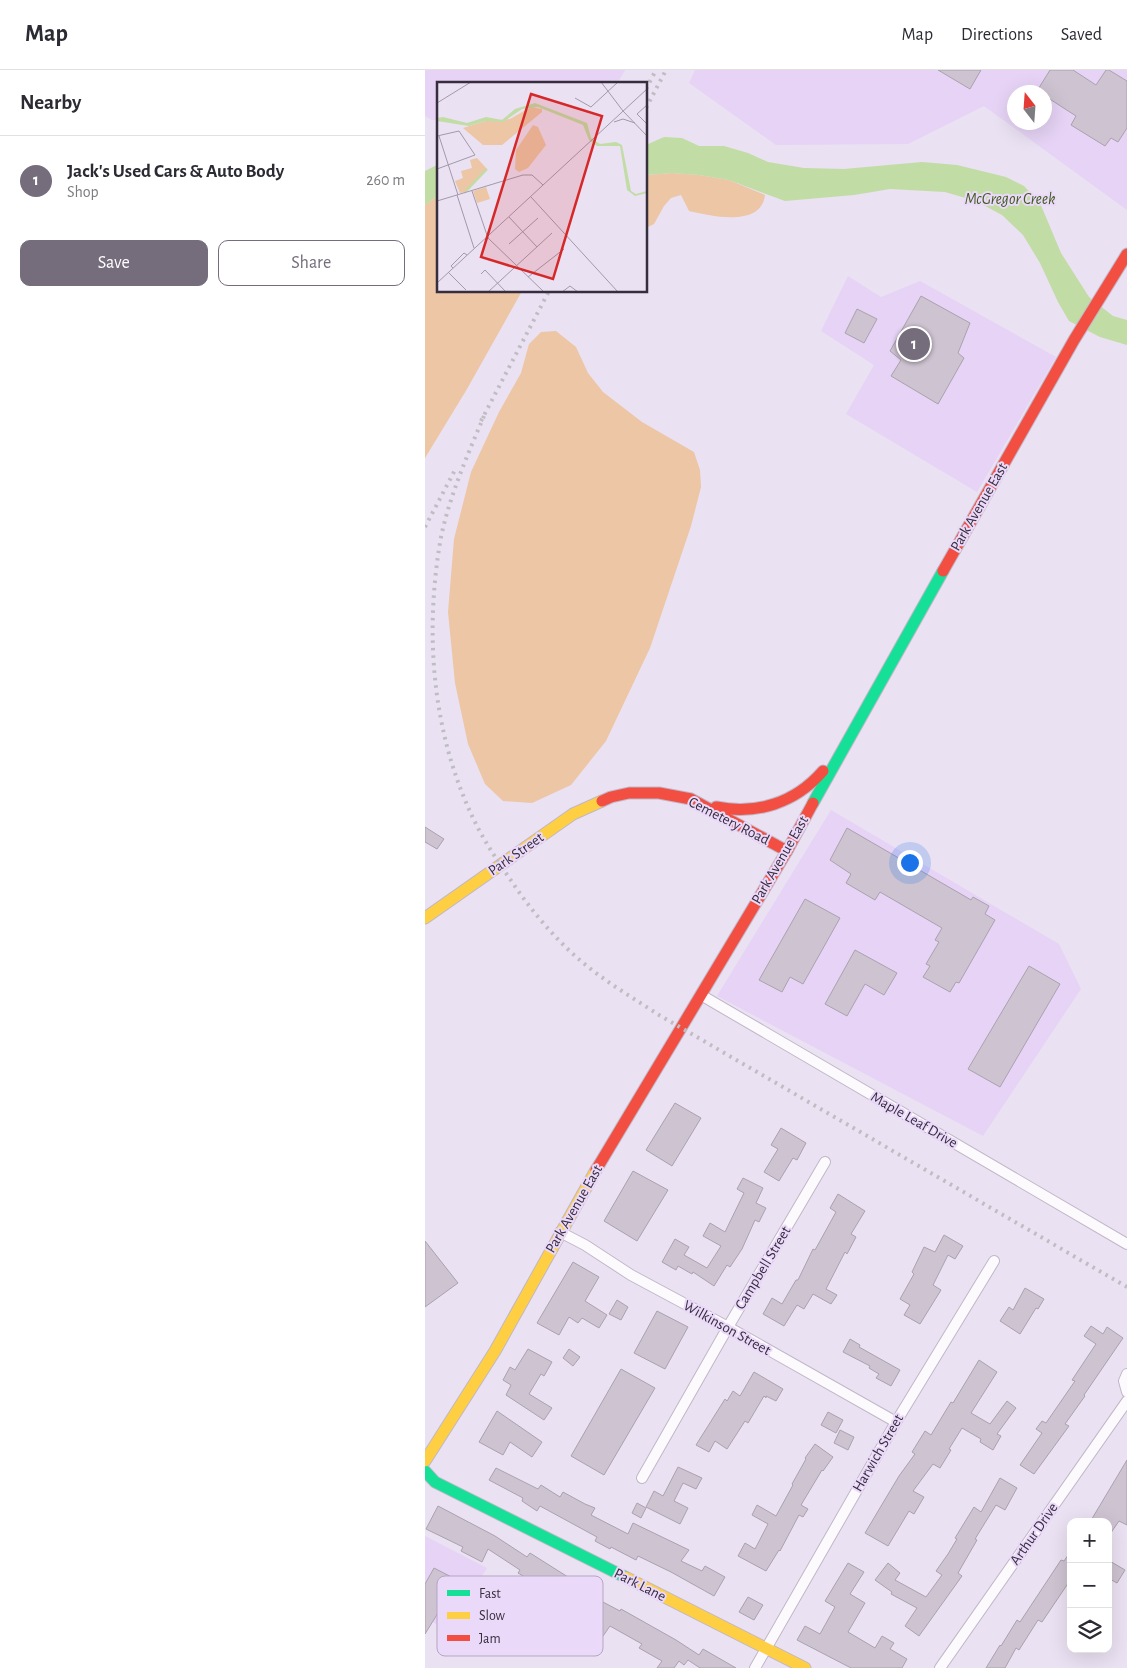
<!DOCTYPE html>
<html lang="en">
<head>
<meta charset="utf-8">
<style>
  :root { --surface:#fff; --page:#f7f7f7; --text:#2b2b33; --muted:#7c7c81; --line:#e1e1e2; --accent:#756c7c }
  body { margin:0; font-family:"Alegreya Sans",sans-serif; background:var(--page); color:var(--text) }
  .controls { position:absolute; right:15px; bottom:15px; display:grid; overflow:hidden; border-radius:10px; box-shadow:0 5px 20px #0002 }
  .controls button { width:45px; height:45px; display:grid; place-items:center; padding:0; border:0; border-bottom:1px solid var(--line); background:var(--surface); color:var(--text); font:25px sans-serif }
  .compass { position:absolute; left:582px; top:15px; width:45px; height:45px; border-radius:50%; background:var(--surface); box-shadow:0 5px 20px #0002; rotate:343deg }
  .you { position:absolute; left:484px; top:792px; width:18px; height:18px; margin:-12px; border:4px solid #fff; border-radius:50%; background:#1a73e8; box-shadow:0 0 0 8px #1a73e833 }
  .badge { display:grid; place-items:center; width:32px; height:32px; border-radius:50%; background:var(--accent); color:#fff; font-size:16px; font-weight:700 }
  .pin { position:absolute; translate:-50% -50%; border:2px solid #fff; box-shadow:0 1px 5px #0006 }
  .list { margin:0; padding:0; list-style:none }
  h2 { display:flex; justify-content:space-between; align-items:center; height:65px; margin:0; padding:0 20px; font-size:21px }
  h2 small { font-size:16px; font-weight:400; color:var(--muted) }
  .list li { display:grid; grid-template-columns:32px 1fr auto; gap:15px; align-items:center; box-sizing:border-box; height:90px; padding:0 20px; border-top:1px solid var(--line) }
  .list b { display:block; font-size:19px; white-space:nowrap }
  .list p { margin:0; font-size:16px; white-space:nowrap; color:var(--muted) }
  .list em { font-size:16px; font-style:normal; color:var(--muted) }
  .actions { display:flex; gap:10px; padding:15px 20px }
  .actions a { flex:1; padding:11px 0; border:1px solid var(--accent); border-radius:10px; text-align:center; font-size:18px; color:var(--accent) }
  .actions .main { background:var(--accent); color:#fff }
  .icon { flex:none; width:28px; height:28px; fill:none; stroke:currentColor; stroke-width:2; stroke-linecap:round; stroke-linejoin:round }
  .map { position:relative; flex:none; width:702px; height:1598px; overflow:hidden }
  header { display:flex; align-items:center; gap:30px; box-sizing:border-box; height:70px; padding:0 25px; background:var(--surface); border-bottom:1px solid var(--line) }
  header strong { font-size:24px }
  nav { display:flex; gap:28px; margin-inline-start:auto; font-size:18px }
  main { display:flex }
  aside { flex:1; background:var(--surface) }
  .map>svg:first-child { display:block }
</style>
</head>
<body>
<header>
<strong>Map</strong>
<nav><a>Map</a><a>Directions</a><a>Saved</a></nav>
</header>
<main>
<aside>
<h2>Nearby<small></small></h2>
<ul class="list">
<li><span class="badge">1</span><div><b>Jack's Used Cars &amp; Auto Body</b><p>Shop</p></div><em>260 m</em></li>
</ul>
<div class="actions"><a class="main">Save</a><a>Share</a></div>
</aside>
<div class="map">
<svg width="702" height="1598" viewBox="0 0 702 1598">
  <rect width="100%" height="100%" fill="#eae1f2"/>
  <g fill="#e6d3f5" fill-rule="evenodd">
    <polygon points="0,0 200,0 192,14 14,14 14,50 7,50 0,46"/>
    <path d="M270,0H702V140L559,36L483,74L351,75L264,13ZM590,22H620V52H590Z"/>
    <polygon points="423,206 456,227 495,211 631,287 552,422 421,344 449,295 396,261"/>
    <polygon points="406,740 634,874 656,919 558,1066 292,926"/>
    <polygon points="0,1466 62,1498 22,1560 0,1548"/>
  </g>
  <g fill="#ecc6a5">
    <path d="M247,103L274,105L304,110L340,125C336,158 287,146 264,141L256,125L246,128L239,136L229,154L221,158V105Z"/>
    <polygon points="14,125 14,221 97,221 42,319 0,388 0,135"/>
    <polygon points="131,261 151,277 163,303 178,322 217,352 269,382 275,400 276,417 266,456 225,578 181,671 146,715 107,733 78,731 60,714 43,674 30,613 23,542 29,469 46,402 74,342 96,303 104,274 116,262"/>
  </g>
  <g fill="#c1dca4">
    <polygon points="239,67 257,68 274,76 299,76 323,83 343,92 379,98 419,99 497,92 532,95 581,107 599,116 615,133 636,183 664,227 688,246 702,250 702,275 675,267 644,251 633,232 615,193 598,165 577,145 551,131 520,122 465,119 429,125 360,131 304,110 274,105 247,103 221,105 221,75"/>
    <polygon points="14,94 14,125 0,135 0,101"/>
  </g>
  <g fill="#cec3d1" stroke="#aba1ae">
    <polygon points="513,0 556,0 545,19"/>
    <polygon points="625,0 648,0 671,15 681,0 684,0 702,11 702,58 693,72 686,68 680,76 646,55 651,46 620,26 620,22 612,21"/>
    <polygon points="496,226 545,253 533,283 539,288 513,334 466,306 476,290 465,281"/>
    <polygon points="432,239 452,249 439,273 420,263"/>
    <polygon points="0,757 19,769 12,779 0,772"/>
    <polygon points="422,758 541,827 546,830 548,827 564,836 560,844 570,850 534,913 531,912 525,922 498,907 505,896 501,894 514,872 510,870 517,858 455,822 450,830 421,813 426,804 405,790"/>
    <polygon points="380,829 415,848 378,914 365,907 357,922 334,910"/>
    <polygon points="430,880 472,903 459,925 440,914 422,946 400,934"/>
    <polygon points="604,896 635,914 575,1017 543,999"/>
    <polygon points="250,1033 276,1048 247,1096 221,1080"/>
    <polygon points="356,1058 381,1073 372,1090 368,1088 354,1111 339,1102 353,1079 346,1075"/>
    <polygon points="208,1101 243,1120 212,1171 179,1151"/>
    <polygon points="318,1108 338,1118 331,1133 341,1138 334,1152 330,1150 317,1179 305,1197 302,1195 289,1216 268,1202 267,1204 253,1196 251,1200 237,1192 250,1169 264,1177 259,1185 282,1198 296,1176 278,1166 285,1153 300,1162 319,1123 312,1119"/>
    <polygon points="413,1124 440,1141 426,1164 431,1167 422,1184 420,1182 401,1219 412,1225 406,1234 388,1224 379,1239 372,1235 359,1256 338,1244 347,1228 357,1234 371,1210 373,1210 388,1179 390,1180 411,1142 405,1138"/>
    <polygon points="519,1165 538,1176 530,1189 523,1185 508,1215 516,1220 495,1254 479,1245 485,1235 475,1229 489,1204 487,1202 499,1177 510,1182"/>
    <polygon points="0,1171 33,1213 0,1237"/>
    <polygon points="148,1192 174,1207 160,1231 182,1245 174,1258 157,1248 153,1253 144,1247 134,1265 112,1253"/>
    <polygon points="600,1218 619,1229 613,1239 611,1238 595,1264 575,1251 584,1237 588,1240"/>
    <polygon points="192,1230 203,1237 196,1250 184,1244"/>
    <polygon points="232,1241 263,1257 240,1299 209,1283"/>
    <polygon points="666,1256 678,1264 682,1257 698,1268 659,1325 660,1326 640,1354 644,1356 609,1404 595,1395 617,1363 611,1359 617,1351 621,1353 650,1311 647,1310 671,1274 659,1266"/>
    <polygon points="425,1269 435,1275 434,1277 475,1300 466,1316 451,1308 454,1304 444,1298 445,1296 418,1282"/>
    <polygon points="103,1279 127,1292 119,1306 116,1304 104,1324 127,1338 119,1350 81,1325 86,1315 78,1310 85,1297 90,1300"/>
    <polygon points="144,1279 155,1287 148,1296 138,1288"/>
    <polygon points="554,1290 572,1302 546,1343 565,1354 582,1331 591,1338 572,1364 576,1366 568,1380 555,1372 556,1369 537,1358 524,1379 526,1380 515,1398 508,1394 488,1421 499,1427 489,1444 484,1441 463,1476 440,1463 474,1406 490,1384 487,1382 500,1361 506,1365 526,1332 528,1333"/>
    <polygon points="196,1299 230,1318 179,1405 146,1386"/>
    <polygon points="329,1302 358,1319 351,1331 341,1326 341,1328 339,1326 323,1353 320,1351 302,1379 290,1371 284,1382 271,1375 300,1329 302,1331 308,1321 315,1326"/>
    <polygon points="72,1341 117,1372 107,1387 85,1372 78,1385 54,1372"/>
    <polygon points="403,1342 418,1350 411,1363 396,1355"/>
    <polygon points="415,1360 429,1367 423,1380 409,1373"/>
    <polygon points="390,1374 408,1387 398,1401 397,1400 376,1435 383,1439 378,1447 374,1445 355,1481 354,1480 341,1501 313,1486 320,1473 330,1479 343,1454 327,1445 332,1435 351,1446 368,1415 367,1414 381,1389 380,1388"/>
    <polygon points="702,1390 702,1455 694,1451 683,1467 683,1452 665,1452"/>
    <polygon points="253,1397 277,1408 271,1419 258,1413 249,1431 263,1438 255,1454 221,1437 229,1421 238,1426"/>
    <polygon points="71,1398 113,1419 116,1415 135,1427 138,1422 160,1434 170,1438 166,1445 203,1464 208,1453 264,1480 256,1491 277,1501 280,1496 300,1507 289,1526 246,1502 213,1486 211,1490 186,1477 185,1479 170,1471 172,1467 115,1436 112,1441 97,1431 98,1428 64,1410"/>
    <polygon points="575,1408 592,1418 580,1440 571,1435 550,1469 552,1470 533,1503 537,1506 494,1566 480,1556 492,1538 466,1524 467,1522 450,1510 463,1493 475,1503 470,1510 501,1527 517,1505 511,1501 523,1484 532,1469 530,1468 549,1437 556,1442"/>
    <polygon points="212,1433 221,1438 216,1448 207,1443"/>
    <polygon points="13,1436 70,1466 102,1487 105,1483 143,1507 140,1512 195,1541 196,1539 251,1570 274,1585 278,1579 311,1598 275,1598 263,1590 259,1595 254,1591 249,1598 232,1598 237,1591 214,1578 217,1574 185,1556 178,1566 163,1557 170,1545 135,1525 136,1522 110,1507 107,1511 93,1503 95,1500 63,1479 57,1492 36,1481 38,1477 1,1459"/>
    <polygon points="646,1481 646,1509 617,1552 613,1550 594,1580 591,1578 580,1598 561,1598 575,1575 576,1576 592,1550 595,1552 636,1490 639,1491"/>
    <polygon points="683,1490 700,1500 692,1513 683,1508"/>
    <polygon points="423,1493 439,1502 425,1524 440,1533 423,1562 450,1578 457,1566 469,1573 465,1579 482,1589 477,1598 426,1598 372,1570 380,1556 395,1564 410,1537 400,1531"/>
    <polygon points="9,1498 40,1514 22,1548 13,1543 0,1564 0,1514"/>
    <polygon points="323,1527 338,1535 329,1550 314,1542"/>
  </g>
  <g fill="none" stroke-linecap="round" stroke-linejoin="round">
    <g stroke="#c0b7c7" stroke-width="12">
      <g id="street">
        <polyline points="276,925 702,1174"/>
        <polyline points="135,1162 160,1175 206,1205 303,1257 471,1352"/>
        <polyline points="702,1304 699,1311 702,1322"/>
        <polyline points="217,1408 303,1257 400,1092"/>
        <polyline points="330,1598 471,1352 569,1191"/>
        <polyline points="515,1598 702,1331"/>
      </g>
    </g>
    <g stroke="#c0b7c7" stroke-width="13">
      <g id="fast">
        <polyline points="388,733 518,501"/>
        <polyline points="0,1401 10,1412 200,1507"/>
      </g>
    </g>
    <g stroke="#c0b7c7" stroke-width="13">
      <g id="slow">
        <polyline points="0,848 148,744 177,731"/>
        <polyline points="0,1391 70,1281 171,1100"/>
        <polyline points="200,1507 380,1598"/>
      </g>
    </g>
    <g stroke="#c0b7c7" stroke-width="13">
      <g id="jam">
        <polyline points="518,501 649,270 702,184"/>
        <polyline points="177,731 186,727 204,723 234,723 266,729 362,781"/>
        <path d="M291,737C332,745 370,733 398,701"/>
        <polyline points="171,1100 362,781 388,733"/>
      </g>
    </g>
    <use href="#street" stroke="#fcfafd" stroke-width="10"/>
    <use href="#fast" stroke="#16e098" stroke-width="11"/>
    <use href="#slow" stroke="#ffcf43" stroke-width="11"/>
    <use href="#jam" stroke="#f24e42" stroke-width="11"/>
    <g stroke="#c0bdc2" stroke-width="4" stroke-dasharray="2.5 5" stroke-linecap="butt">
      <polyline points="221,19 231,0"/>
      <polyline points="221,38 241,0"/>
      <path d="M59,346C42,386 25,425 16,467C0,557 6,653 43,737C54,763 69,786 85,809C103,836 124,862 148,884C174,908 205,926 234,945L702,1217"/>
      <polyline points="56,351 124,221"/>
      <polyline points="0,457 30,400"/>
    </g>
  </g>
  <g text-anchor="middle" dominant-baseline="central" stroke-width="4" stroke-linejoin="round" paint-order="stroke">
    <g font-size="15" fill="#362d3d" stroke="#ebd9fa">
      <text transform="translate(554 437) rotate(-60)">Park Avenue East</text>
      <text transform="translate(304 751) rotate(27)">Cemetery Road</text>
      <text transform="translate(91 784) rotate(-35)">Park Street</text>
      <text transform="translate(355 790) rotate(-60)">Park Avenue East</text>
      <text transform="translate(489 1050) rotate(30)">Maple Leaf Drive</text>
      <text transform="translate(149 1139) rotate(-60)">Park Avenue East</text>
      <text transform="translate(338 1198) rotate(-59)">Campbell Street</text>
      <text transform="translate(302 1258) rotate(29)">Wilkinson Street</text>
      <text transform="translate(453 1383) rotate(-60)">Harwich Street</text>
      <text transform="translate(609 1464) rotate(-55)">Arthur Drive</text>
      <text transform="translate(215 1515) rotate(27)">Park Lane</text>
    </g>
    <g font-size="16" font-style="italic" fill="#405b1f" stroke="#ebd9fa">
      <text x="585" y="129">McGregor Creek</text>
    </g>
  </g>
  <g transform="translate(12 12)">
    <rect width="210" height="210" fill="#eae1f2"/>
    <path d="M94,25L105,27V30L65,63H46L26,46L49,39L73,37ZM96,43L101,45L109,63L91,86L82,90L78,87L79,68ZM40,76L50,87L29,110L23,111L18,99L26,96L24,89L35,86L33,78ZM49,105L53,117L40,121L36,109Z" fill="#ecc6a5"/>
    <path d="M98,21L150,41L154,56L163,62L179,60L185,63L194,109L199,112L210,109V111L198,114L190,108L183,64H160L152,58L146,43L101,25L85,27L66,40L49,39L32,44L0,39V36L6,35L30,41L49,35L65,38L78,27Z" fill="#c1dca4"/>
    <path fill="none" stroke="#c1dca4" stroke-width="2.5" d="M29,109L50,87"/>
    <path fill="none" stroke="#a299aa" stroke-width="1" d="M164,0L186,29M138,16L154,25L181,0M0,21L34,0M186,29L210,54M177,40L186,37L198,41M209,41L200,32L210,23M0,54L22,49L38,73L0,87M2,54L21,113M35,109L51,156L107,210M20,113L37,166M94,115L181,210M0,119L86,93H95L106,103M72,135L100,165M72,162L101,136M16,186L14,184L27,171L30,173M11,190L29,208M44,192L48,188L69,210M91,195L127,167L124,169M0,201L210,7M51,210L115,151M125,210L133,204L141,210"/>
    <path fill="#d62828" fill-opacity="0.15" stroke="#d62828" stroke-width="2.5" d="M94,12L165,34L116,197L44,175Z"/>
    <rect width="210" height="210" fill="none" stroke="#362d3d" stroke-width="2.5"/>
  </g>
  <rect x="12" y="1506" width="166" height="80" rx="8" fill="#ebd9fa" stroke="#b5a5c1" stroke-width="1"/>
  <rect x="22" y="1520" width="23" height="6" fill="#16e098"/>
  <rect x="22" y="1542" width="23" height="7" fill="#ffcf43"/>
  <rect x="22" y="1565" width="23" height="6" fill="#f24e42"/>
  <g font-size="14" fill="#362d3d">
    <text x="54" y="1528">Fast</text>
    <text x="54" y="1550">Slow</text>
    <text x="54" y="1573">Jam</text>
  </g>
</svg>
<div class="controls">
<button>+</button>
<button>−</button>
<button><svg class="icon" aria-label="layers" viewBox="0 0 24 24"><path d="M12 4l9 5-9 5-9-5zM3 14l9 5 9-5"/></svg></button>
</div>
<svg class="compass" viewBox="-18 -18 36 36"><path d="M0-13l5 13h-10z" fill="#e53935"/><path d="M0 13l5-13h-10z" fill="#7c7c81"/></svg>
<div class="you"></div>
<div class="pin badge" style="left:489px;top:274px">1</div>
</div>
</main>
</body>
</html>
